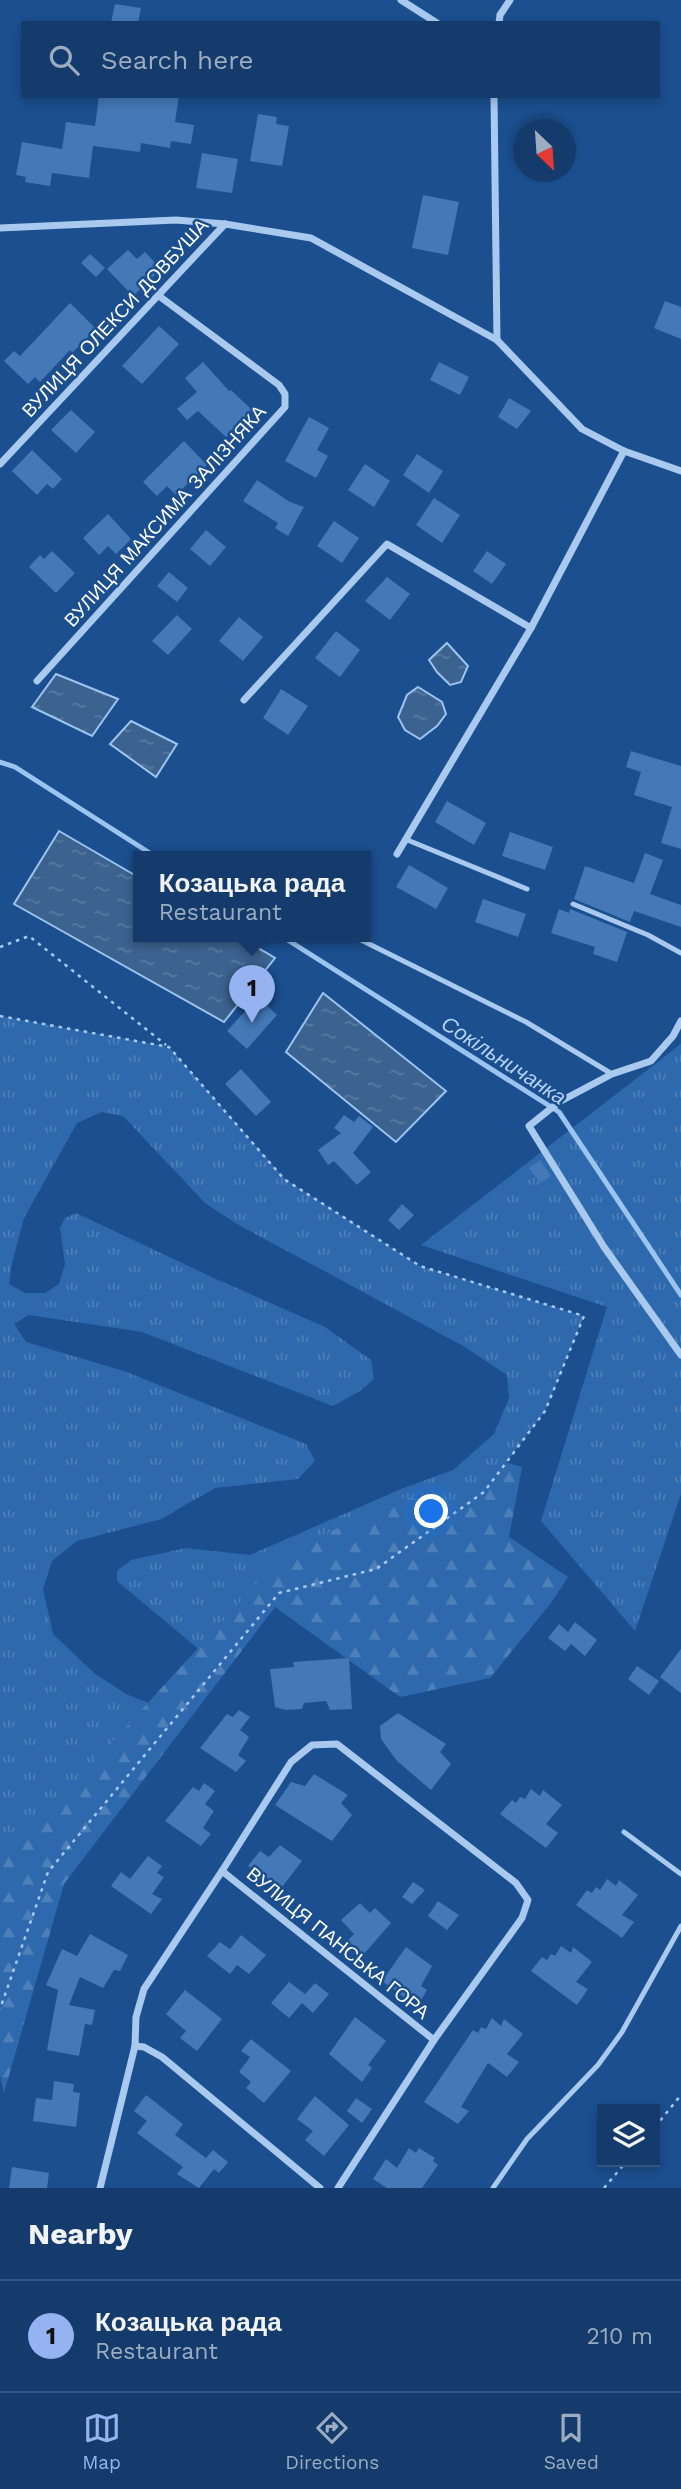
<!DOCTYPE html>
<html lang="en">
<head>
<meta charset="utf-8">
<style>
  :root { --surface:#143b6b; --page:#1d4271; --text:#f1f3f6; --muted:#9dadc1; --line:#33557e; --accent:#95b2f1 }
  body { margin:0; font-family:"Work Sans",sans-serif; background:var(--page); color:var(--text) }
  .controls { position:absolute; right:21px; bottom:21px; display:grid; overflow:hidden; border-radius:0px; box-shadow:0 4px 10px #0003 }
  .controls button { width:63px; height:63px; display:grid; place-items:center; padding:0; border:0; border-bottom:2px solid var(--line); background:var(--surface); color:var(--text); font:35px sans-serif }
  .compass { position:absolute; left:513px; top:119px; width:63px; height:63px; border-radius:50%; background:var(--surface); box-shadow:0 4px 10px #0003; rotate:155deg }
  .you { position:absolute; left:432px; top:1512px; width:24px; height:24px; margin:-18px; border:5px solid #fff; border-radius:50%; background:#1a73e8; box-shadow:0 0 0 10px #1a73e833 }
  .badge { display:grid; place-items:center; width:46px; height:46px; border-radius:50%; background:var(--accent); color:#111; font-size:23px; font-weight:700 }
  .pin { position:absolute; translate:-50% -58px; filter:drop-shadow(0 2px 4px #0008) }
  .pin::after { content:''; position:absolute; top:37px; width:24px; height:21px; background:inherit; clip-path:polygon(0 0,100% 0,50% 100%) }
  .popup { position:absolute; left:133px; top:851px; width:238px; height:91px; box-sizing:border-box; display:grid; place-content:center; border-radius:0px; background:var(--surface); filter:drop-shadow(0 2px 5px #0005); font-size:23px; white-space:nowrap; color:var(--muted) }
  .popup b { font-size:26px; color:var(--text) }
  .popup::after { content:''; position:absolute; left:50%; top:100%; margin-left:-14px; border:14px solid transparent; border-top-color:var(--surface) }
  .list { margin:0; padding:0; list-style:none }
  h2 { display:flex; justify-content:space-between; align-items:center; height:91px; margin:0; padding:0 28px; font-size:30px }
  h2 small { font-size:23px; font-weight:400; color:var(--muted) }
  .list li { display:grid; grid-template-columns:46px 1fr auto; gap:21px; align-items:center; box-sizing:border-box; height:112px; padding:0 28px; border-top:2px solid var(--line) }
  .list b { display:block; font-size:26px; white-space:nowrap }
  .list p { margin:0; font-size:23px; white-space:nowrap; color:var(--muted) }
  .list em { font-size:23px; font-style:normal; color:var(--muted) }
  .icon { flex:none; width:38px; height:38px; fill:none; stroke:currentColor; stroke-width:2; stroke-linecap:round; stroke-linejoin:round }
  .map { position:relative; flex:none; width:681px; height:2188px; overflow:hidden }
  .search { position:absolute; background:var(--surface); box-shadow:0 4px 10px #0003; left:21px; right:21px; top:21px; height:77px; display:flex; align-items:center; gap:18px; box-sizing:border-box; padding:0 24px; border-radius:0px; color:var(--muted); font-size:26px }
  .sheet { height:203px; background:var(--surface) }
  nav { display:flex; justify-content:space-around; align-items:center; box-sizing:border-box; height:98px; border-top:2px solid var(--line); background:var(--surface); font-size:19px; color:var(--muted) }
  nav a { display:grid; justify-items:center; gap:4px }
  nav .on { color:var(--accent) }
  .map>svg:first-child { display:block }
</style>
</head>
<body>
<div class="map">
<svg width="681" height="2188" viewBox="0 0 681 2188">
  <defs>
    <pattern id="grass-tufts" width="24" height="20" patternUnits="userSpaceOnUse" patternTransform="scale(1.75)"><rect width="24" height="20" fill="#2e69ad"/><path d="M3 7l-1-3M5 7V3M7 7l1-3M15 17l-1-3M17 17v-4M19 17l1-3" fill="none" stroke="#4d80b9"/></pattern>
    <pattern id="forest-firs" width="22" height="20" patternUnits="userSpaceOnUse" patternTransform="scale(1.75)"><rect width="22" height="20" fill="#2e69ad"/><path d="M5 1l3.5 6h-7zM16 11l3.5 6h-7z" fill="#4d80b9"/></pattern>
    <pattern id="water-ripples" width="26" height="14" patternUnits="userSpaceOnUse" patternTransform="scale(1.75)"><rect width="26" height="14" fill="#3c6290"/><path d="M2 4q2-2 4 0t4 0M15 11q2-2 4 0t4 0" fill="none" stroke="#597aa1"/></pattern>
  </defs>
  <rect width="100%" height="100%" fill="#1b4f8f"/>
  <g fill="url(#grass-tufts)" fill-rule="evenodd">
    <path d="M0,1016L169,1047L285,1179L420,1266L584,1316L545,1411L484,1492L376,1569L279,1594L48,1872L0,2009ZM102,1112L123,1116L205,1203L237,1224L465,1347L507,1375L509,1398L494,1434L453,1470L401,1489L250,1555L186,1548L131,1560L117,1571V1581L208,1657L154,1705L126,1694L94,1673L53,1634L43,1589L52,1561L77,1541L161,1519L215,1488L298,1479L315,1461L306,1444L124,1371L26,1342L14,1324L29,1315L142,1332L333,1406L360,1391L374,1379L371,1360L325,1327L216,1279L76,1213L65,1218L60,1228L65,1264L59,1284L45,1293H25L9,1284L12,1263L24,1218L77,1123Z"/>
    <polygon points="681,1044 681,1494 635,1631 541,1521 607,1307 421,1245"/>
  </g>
  <polygon fill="url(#forest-firs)" points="504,1462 522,1467 509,1537 568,1577 551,1603 490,1678 400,1697 275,1607 64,1884 4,2093 0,2076 0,1875 3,1861 285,1553 404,1497 461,1506"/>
  <g fill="url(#water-ripples)" stroke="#9cc4f0" stroke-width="2">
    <polygon points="447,643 468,666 461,682 450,685 437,672 429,660"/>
    <polygon points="56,674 118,699 92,736 32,707"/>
    <polygon points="418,687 442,702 446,714 437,726 420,739 405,730 398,717 407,695"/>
    <polygon points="131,721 177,744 156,777 110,744"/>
    <polygon points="59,831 138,877 138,937 240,937 275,958 224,1022 14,904"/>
    <polygon points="323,993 446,1091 396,1142 286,1052"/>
  </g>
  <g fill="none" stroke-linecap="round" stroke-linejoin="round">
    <g stroke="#9cc4f0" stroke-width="5">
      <polyline points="0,762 15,767 156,857"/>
      <polyline points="283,937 559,1112 681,1295"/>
    </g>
  </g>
  <g fill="#4478b7">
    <polygon points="115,4 141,8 138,23 111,23"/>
    <polygon points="99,96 179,96 175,122 194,125 191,144 171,141 170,148 141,143 140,152 93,146 89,178 52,173 50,186 25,182 26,177 16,175 22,142 62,149 66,122 95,126"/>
    <polygon points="258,114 277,117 276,124 289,126 282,166 250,161"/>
    <polygon points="202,153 238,159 232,193 196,188"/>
    <polygon points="423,195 459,202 448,255 412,248"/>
    <polygon points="128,250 137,259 145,252 161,269 133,296 107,269"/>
    <polygon points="90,254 105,268 96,277 81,263"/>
    <polygon points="665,301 681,307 681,339 654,328"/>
    <polygon points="70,303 96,329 72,353 70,350 40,382 35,377 28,384 4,361 14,351 20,356"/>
    <polygon points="159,326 179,344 142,384 122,366"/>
    <polygon points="203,362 229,391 231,390 252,410 226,437 198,411 187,420 177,409 197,392 185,378"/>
    <polygon points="439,362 469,377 460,395 430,380"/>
    <polygon points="509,398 531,411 517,429 498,417"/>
    <polygon points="71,410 95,432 76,453 51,430"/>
    <polygon points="309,417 329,428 317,450 328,456 316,478 285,461"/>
    <polygon points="184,441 207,465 176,495 167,486 157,496 143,482"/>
    <polygon points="32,450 62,479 53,489 47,484 37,495 12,471"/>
    <polygon points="417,454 443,471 429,493 403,475"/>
    <polygon points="365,464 390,481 374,507 348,490"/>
    <polygon points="257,480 290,502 304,507 288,536 275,528 278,523 243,501"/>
    <polygon points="434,498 460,515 442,543 416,525"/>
    <polygon points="108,514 131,539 116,554 108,546 99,555 83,538"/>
    <polygon points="334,521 359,538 342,563 317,546"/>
    <polygon points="206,530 226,547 210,566 190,549"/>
    <polygon points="52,551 75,573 56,593 29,567 40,555 44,559"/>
    <polygon points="487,551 506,564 492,584 473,571"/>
    <polygon points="169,572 188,588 177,602 157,586"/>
    <polygon points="387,577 410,594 390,620 365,601"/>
    <polygon points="177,615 192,629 168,655 152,641"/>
    <polygon points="239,617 263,637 243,661 219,641"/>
    <polygon points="336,631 360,650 340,677 315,658"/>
    <polygon points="281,689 308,706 288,735 263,718"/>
    <polygon points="631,751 681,766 681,849 661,843 672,807 634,795 641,772 626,767"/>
    <polygon points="447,801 486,823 474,845 435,822"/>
    <polygon points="510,832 553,847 545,870 502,856"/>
    <polygon points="645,853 663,860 650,894 681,905 681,927 634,911 630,922 574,899 585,866 634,883"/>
    <polygon points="409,865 448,888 436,909 396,887"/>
    <polygon points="483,899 526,914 518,937 475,922"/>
    <polygon points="559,909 569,913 570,909 627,932 617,962 593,954 595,947 551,933"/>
    <polygon points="258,997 277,1015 247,1049 227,1031"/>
    <polygon points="241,1069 271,1102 256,1116 225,1084"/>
    <polygon points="344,1115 354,1122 359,1116 373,1127 353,1153 371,1172 357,1185 334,1161 328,1165 318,1150 341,1133 334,1128"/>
    <polygon points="540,1160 551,1176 540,1183 529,1168"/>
    <polygon points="402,1204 414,1215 399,1230 388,1220"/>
    <polygon points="575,1622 597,1640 585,1656 571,1644 565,1651 548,1638 559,1624 568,1632"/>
    <polygon points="681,1649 681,1693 660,1677"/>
    <polygon points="349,1658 352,1709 330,1710 326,1701 304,1703 302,1709 286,1710 275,1707 270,1669 294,1667 293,1662"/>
    <polygon points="637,1666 659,1681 649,1695 628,1679"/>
    <polygon points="239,1710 250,1717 240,1730 249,1737 238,1755 246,1761 236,1772 200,1748 227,1714 233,1717"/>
    <polygon points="398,1713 446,1744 440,1752 451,1764 431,1790 397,1761 381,1739 380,1726"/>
    <polygon points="314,1774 348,1795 341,1803 352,1815 332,1841 275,1805 291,1782 305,1786"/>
    <polygon points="204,1783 215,1791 205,1804 214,1811 203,1828 211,1834 201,1846 165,1821 193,1787 199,1791"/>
    <polygon points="531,1789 540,1796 543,1790 562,1805 546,1824 558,1833 546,1848 500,1814 512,1800 516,1803 520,1797 525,1799"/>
    <polygon points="280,1845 302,1861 282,1887 248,1866 260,1851 269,1857"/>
    <polygon points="148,1856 162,1866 157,1873 164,1877 152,1894 162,1899 151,1914 111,1886 121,1872 130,1879"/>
    <polygon points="607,1879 616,1886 619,1880 638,1895 622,1915 634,1922 622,1938 576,1905 587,1890 592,1893 596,1887 600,1890"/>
    <polygon points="413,1882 425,1890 412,1904 402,1897"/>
    <polygon points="438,1901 459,1915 447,1930 428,1916"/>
    <polygon points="360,1903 370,1913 375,1908 391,1923 363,1955 347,1941 354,1934 341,1920"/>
    <polygon points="90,1934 128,1955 120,1971 114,1970 103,1988 80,1977 69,2005 95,2010 92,2025 85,2024 79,2056 47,2050 58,1990 46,1985 62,1949 77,1956"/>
    <polygon points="241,1935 266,1955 249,1974 237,1965 230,1974 207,1956 220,1942 230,1949"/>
    <polygon points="561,1946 571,1953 573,1947 592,1962 576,1982 588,1989 577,2005 531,1971 542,1957 547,1960 551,1954 555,1956"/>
    <polygon points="406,1947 432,1966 421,1986 427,1990 417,2007 382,1981"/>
    <polygon points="289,1982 305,1994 315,1983 329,1994 313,2013 302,2003 289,2018 271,2003"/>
    <polygon points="185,1990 222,2019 197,2051 180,2038 186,2031 166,2014"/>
    <polygon points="355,2017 386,2041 368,2065 372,2068 362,2082 329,2054"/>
    <polygon points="492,2018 501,2026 504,2019 523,2034 507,2054 519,2062 507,2077 488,2063 461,2107 469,2111 458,2124 424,2102 473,2030 478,2033 481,2027 486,2029"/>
    <polygon points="251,2039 291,2071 264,2103 246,2088 251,2082 239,2072 250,2057 241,2051"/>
    <polygon points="54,2081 74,2084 73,2092 80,2093 76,2127 33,2121 36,2098 52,2100"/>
    <polygon points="146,2095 183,2124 175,2135 206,2158 213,2150 228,2162 219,2173 214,2169 199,2188 177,2174 183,2167 137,2133 147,2121 134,2111"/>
    <polygon points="315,2096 349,2125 324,2156 305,2140 313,2131 297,2119"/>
    <polygon points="356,2098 372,2109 362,2123 347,2111"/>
    <polygon points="409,2148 416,2153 419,2148 435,2158 433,2161 438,2165 422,2188 387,2188 373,2179 386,2159 397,2168"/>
    <polygon points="12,2167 49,2173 47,2188 9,2188"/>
  </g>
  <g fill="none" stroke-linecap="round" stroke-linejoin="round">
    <g stroke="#a9c9ee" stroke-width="2.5" stroke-dasharray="3.5 5" stroke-linecap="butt">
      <polyline points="0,947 29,936 166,1045"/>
      <polyline points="0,1016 169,1047 284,1179 420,1266 584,1316 545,1411 484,1492 376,1569 279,1593 48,1872 0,2009"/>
      <polyline points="655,2127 681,2095"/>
      <polyline points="604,2188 626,2162"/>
    </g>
    <g stroke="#a9c9ee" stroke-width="5">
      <polyline points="405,839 527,889"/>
      <polyline points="573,904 648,935 681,953"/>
      <polyline points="355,937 526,1022 612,1074"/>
      <polyline points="624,1832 681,1874"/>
      <polyline points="493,2188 527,2139 598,2065 622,2032 681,1926"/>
    </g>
    <g stroke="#a9c9ee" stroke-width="7">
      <polyline points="401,0 437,23"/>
      <polyline points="499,23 500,15 510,0"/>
      <polyline points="494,96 497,340"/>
      <polyline points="0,228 176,220 225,224 311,238 497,340 582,429 624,451 681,471"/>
      <polyline points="0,464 225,224"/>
      <polyline points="37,681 285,407 285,394 279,385 159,296"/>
      <polyline points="244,700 387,544 531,628 624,451"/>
      <polyline points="397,854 531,628"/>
      <polyline points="681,1021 673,1036 651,1061 612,1074 559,1102 529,1126 604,1247 681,1355"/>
      <polyline points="222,1871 291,1762 312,1745 337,1744 516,1883 528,1900 522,1918 434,2040 338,2188"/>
      <polyline points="135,2046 144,2047 162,2057 320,2188"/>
      <polyline points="100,2188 135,2046 136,2017 144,1989 222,1871 434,2040"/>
    </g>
  </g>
  <g text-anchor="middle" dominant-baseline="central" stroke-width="5" stroke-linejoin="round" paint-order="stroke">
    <g font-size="19" fill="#fff" stroke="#1b4f8f">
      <text transform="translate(115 318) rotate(-47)">ВУЛИЦЯ ОЛЕКСИ ДОВБУША</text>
      <text transform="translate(165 516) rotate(-48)">ВУЛИЦЯ МАКСИМА ЗАЛІЗНЯКА</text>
      <text transform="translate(338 1943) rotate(39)">ВУЛИЦЯ ПАНСЬКА ГОРА</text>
    </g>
    <g font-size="21" font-style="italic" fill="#b5d3f5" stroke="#1b4f8f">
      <text transform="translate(504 1060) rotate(33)">Сокільничанка</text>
    </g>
  </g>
</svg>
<div class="controls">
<button><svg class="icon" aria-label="layers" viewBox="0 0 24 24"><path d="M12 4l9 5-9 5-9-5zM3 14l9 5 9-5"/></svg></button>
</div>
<svg class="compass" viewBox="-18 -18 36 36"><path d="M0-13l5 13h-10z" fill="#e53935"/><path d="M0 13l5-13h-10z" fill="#9dadc1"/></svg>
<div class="you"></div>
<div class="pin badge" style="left:252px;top:1023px">1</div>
<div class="popup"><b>Козацька рада</b>Restaurant</div>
<div class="search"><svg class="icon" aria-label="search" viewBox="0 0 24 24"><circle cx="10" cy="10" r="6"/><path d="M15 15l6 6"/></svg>Search here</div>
</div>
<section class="sheet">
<h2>Nearby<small></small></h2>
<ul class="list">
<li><span class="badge">1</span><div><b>Козацька рада</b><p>Restaurant</p></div><em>210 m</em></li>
</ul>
</section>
<nav>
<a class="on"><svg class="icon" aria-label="map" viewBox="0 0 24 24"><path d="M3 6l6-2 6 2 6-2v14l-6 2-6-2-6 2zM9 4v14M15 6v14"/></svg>Map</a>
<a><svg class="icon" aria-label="directions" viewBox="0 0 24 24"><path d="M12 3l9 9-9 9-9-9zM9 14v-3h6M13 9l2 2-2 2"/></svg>Directions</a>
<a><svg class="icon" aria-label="saved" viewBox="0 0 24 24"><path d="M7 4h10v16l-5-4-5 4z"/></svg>Saved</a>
</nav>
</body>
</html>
